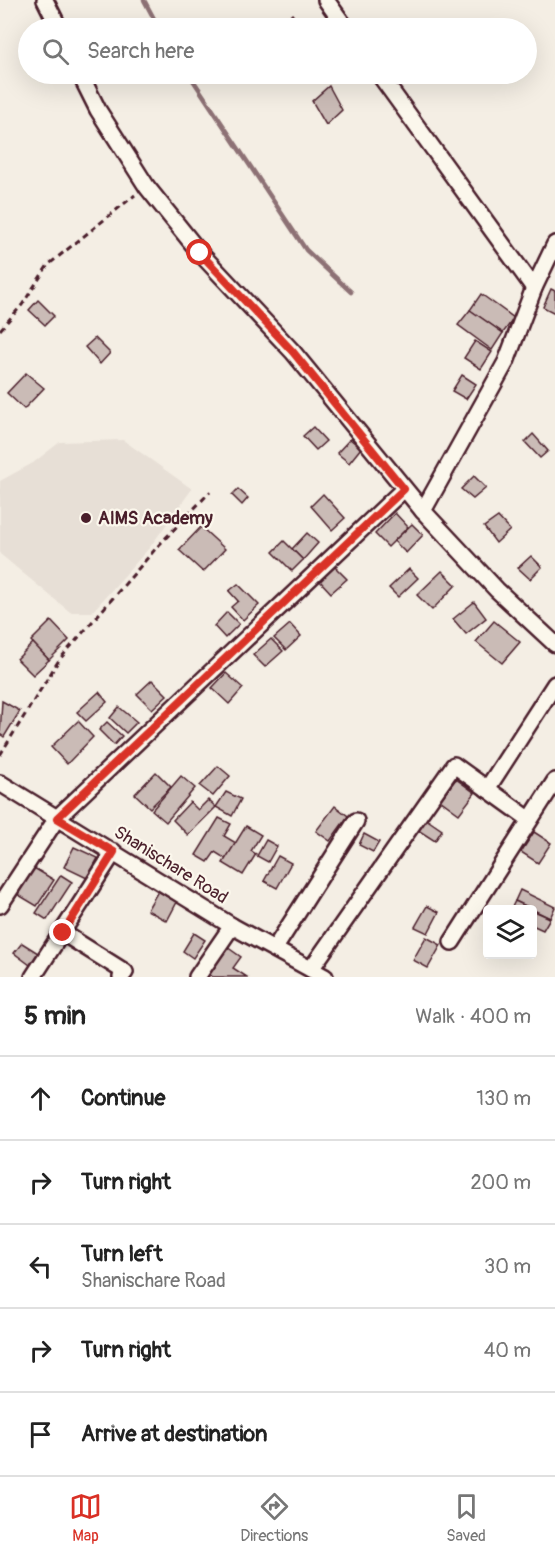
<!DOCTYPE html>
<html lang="en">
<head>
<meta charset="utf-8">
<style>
  :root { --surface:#fff; --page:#f2f2f2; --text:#222; --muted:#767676; --line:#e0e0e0; --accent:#d93025 }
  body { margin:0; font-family:Pangolin,sans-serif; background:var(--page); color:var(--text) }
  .controls { position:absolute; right:18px; bottom:18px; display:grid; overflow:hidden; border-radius:6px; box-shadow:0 6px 24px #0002 }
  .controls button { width:54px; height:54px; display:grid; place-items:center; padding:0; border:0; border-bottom:2px solid var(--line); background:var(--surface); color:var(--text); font:30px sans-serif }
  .stop { position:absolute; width:18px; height:18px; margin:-14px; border:4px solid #d93025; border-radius:50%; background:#fff }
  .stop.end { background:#d93025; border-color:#fff; box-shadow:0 2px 6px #0008 }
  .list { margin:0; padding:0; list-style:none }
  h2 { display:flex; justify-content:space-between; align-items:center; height:78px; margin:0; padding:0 24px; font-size:26px }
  h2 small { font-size:20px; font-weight:400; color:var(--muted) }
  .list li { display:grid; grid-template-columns:39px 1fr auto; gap:18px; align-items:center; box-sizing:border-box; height:84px; padding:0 24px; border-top:2px solid var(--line) }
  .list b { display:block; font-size:22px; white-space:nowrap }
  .list p { margin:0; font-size:20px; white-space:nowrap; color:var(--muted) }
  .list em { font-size:20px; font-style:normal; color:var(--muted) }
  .icon { flex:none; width:33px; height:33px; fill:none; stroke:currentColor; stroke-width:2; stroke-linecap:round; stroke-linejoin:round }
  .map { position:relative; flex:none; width:555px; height:977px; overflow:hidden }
  .search { position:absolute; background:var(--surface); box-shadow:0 6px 24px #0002; left:18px; right:18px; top:18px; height:66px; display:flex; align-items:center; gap:15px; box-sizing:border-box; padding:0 21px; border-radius:33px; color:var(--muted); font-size:22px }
  .sheet { height:498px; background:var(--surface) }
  nav { display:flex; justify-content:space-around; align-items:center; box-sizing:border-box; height:84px; border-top:2px solid var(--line); background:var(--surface); font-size:16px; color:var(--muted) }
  nav a { display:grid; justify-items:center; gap:3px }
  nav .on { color:var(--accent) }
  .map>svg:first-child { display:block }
</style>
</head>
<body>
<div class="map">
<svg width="555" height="977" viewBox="0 0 555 977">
  <rect width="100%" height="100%" fill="#f4eee4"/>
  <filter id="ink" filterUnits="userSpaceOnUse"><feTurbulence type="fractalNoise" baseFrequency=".0167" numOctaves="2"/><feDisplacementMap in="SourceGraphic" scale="12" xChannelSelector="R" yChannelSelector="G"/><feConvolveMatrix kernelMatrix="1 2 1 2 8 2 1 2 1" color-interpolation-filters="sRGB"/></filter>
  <g filter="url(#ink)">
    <polygon fill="#e7dfd6" points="123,440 192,489 150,547 92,612 70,612 0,554 0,481 33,463 60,442"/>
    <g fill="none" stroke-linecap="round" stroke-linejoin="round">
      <g stroke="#8d7174" stroke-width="4.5">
        <polyline points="144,0 159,28"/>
        <polyline points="189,74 306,250 351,292"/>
      </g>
    </g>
    <g fill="#cabbb6" stroke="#4a1f2b" stroke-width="1.5">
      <polygon points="292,14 302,28 284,28 281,23"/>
      <polygon points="329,86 342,110 326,125 312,101"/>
      <polygon points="551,289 555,291 555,313 543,307"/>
      <polygon points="481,294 514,318 503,333 470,310"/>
      <polygon points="38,300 54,316 45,325 29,310"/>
      <polygon points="470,310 503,333 492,350 458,325"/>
      <polygon points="95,338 110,353 100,364 85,347"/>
      <polygon points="475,341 492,352 481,369 464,358"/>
      <polygon points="26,373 44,388 24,409 7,393"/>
      <polygon points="462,375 476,384 466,399 452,391"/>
      <polygon points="313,427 326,441 316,450 303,436"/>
      <polygon points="533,434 548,451 540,458 525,442"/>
      <polygon points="350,439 361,448 349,463 337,453"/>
      <polygon points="474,476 486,488 473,499 461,489"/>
      <polygon points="238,489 248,498 242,505 232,495"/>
      <polygon points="323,494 345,518 332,530 311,506"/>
      <polygon points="395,513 408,527 388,547 375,534"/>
      <polygon points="498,517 510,530 496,543 484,527"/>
      <polygon points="412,524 423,535 406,553 394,541"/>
      <polygon points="201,527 225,549 203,572 179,550"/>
      <polygon points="307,533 318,543 303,560 292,549"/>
      <polygon points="284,541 303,560 292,571 273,552"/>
      <polygon points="531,556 542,567 530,579 518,568"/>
      <polygon points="334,566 347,579 331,593 319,580"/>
      <polygon points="409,569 418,578 398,597 389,588"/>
      <polygon points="442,571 456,585 432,610 417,595"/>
      <polygon points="238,584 259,605 243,620 231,607 238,601 229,591"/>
      <polygon points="474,602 486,618 466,634 453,619"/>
      <polygon points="227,612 239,624 225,638 214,626"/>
      <polygon points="51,621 69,640 49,660 31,641"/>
      <polygon points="494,621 520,642 502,663 476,642"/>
      <polygon points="290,624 301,636 286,650 274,638"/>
      <polygon points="271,639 283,651 265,667 253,655"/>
      <polygon points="33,643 49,660 33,675 17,659"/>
      <polygon points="226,673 243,688 229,704 212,688"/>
      <polygon points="152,680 167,695 152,709 137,694"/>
      <polygon points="99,692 107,702 86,721 77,712"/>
      <polygon points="2,701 20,711 4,737 0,734"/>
      <polygon points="119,707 137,722 126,733 110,718"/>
      <polygon points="78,721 93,737 67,764 51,747"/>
      <polygon points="107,722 122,736 114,745 99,730"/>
      <polygon points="218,766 230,776 213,796 200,786"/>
      <polygon points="156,772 171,787 150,808 135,794"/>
      <polygon points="181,776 195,788 166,822 152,810"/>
      <polygon points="456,779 475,793 459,814 440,800"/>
      <polygon points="226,792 241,799 232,816 216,807"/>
      <polygon points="208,800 216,807 188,835 173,820 190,802 198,810"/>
      <polygon points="335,806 348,816 330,841 316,831"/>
      <polygon points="219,818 231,824 224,836 236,843 226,859 215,852 208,862 196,855"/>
      <polygon points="426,819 442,830 435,841 418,830"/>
      <polygon points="246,826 261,835 251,851 256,854 243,875 223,863"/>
      <polygon points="534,832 551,843 538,863 521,852"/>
      <polygon points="364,834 379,842 373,852 359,845"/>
      <polygon points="266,840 277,846 268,862 257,856"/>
      <polygon points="74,847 98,858 87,878 64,867"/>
      <polygon points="278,856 291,863 277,888 264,881"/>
      <polygon points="34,868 54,880 37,906 17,894"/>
      <polygon points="61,875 72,882 47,920 36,913"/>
      <polygon points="520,890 555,907 550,918 515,901"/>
      <polygon points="158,891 177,902 167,921 147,910"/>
      <polygon points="515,901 532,909 511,909"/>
      <polygon points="427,906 439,912 428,933 415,927"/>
      <polygon points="532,910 550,918 543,930 532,925"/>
      <polygon points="194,933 205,940 193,958 183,951"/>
      <polygon points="426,937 441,945 428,968 413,960"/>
      <polygon points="22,943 38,953 30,965 14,953"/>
      <polygon points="227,947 241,957 233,968 247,977 213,977 209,974"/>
    </g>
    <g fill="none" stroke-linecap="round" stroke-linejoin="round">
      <g stroke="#4a1f2b" stroke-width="20">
        <g id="minor">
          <polyline points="45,0 59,28"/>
          <polyline points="326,0 346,28"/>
          <polyline points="80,74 98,110 147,187 200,253 293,352 423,511"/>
          <polyline points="379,74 534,288"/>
          <polyline points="555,244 534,288 506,362 423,511 497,590 555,644"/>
          <polyline points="0,783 232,926 325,977"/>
          <polyline points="487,789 555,684"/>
          <polyline points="0,905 57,818 404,489"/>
          <polyline points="63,933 125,972 121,977"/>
          <polyline points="452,942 555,781"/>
          <polyline points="275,948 356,821"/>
          <polyline points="311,969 454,765 529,819"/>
          <polyline points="33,977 114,852"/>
          <polyline points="197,977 232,926"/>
        </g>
      </g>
      <g stroke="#4a1f2b" stroke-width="3" stroke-dasharray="6 4.5" stroke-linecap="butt">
        <polyline points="0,330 22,305 48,265 135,195"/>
        <polyline points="0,755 59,660 158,546 210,492"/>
      </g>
      <use href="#minor" stroke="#fbf7ec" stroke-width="15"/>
    </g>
  </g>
  <g fill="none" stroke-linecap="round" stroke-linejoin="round" filter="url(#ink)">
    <polyline stroke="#d93025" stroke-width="8" points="63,933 114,852 57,818 404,489 293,352 200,253"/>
  </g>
  <circle fill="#4a1f2b" stroke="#fbf7ec" stroke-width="2" cx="86" cy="518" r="6"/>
  <g text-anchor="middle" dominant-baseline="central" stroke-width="4.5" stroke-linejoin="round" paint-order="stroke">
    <g font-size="18" font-weight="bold" fill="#4a1f2b" stroke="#fbf7ec" text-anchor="start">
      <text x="98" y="518">AIMS Academy</text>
    </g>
    <g font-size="18" fill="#4a1f2b" stroke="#fbf7ec">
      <text transform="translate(171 865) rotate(32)">Shanischare Road</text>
    </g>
  </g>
</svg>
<div class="controls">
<button><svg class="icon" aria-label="layers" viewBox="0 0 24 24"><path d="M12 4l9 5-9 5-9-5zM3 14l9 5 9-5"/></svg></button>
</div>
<div class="stop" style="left:200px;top:253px"></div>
<div class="stop end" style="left:63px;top:933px"></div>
<div class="search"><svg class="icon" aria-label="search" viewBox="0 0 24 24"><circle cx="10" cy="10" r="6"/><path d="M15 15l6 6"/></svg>Search here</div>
</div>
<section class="sheet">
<h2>5 min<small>Walk · 400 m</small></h2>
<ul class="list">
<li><svg class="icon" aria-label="ahead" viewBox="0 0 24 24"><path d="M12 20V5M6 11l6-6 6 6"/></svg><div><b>Continue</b></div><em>130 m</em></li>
<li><svg class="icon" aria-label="right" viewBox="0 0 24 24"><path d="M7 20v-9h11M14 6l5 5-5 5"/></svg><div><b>Turn right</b></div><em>200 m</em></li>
<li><svg class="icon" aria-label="left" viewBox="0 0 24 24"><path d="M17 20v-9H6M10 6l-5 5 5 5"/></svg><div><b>Turn left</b><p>Shanischare Road</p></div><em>30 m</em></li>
<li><svg class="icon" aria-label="right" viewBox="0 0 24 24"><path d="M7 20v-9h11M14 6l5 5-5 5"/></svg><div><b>Turn right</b></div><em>40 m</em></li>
<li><svg class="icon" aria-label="arrive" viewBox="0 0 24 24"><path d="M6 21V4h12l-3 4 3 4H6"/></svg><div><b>Arrive at destination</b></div></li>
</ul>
</section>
<nav>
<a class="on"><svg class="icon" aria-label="map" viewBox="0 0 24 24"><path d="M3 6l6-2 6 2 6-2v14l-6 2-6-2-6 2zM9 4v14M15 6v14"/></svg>Map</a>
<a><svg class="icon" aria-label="directions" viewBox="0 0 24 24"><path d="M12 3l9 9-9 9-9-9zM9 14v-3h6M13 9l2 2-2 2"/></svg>Directions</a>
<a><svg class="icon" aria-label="saved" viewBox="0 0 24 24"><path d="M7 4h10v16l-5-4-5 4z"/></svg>Saved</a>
</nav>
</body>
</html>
